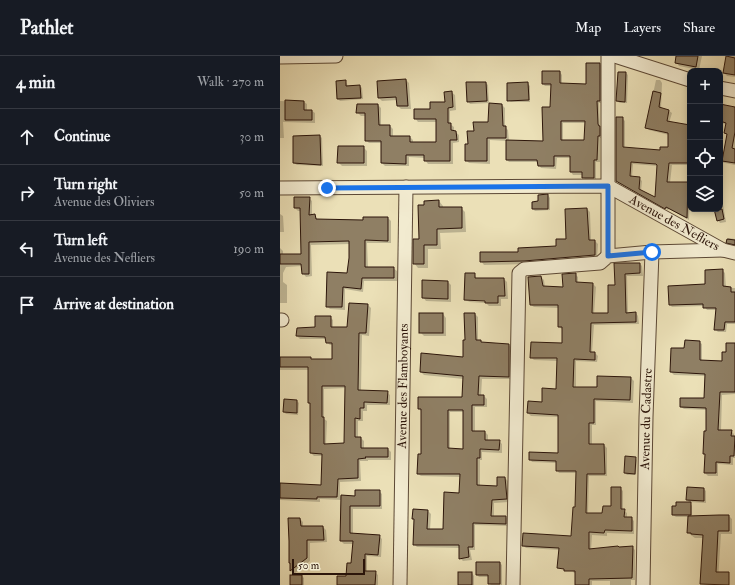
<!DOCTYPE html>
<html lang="en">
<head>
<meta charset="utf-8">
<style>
  :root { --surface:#171b24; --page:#20242c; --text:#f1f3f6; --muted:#9ea1a6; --line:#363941 }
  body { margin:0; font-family:"IM FELL Double Pica",serif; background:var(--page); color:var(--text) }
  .controls { position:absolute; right:12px; top:12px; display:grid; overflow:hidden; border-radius:8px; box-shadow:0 2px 6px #0003 }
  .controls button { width:36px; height:36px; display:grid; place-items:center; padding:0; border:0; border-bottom:1px solid var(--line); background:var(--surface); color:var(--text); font:20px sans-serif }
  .scale { position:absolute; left:12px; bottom:10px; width:73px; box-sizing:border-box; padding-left:4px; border:2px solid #2c150a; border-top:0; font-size:11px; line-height:14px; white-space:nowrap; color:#2c150a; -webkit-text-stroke:3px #f2ebd0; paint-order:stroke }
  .stop { position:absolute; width:12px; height:12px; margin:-9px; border:3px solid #1a73e8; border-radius:50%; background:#fff }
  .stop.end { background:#1a73e8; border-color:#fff; box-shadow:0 1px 4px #0008 }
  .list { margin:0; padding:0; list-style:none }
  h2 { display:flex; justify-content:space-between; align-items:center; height:52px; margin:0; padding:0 16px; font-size:17px }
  h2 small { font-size:13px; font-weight:400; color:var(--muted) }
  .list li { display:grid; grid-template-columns:26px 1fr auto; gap:12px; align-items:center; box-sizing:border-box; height:56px; padding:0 16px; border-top:1px solid var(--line) }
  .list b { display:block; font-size:15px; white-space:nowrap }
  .list p { margin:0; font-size:13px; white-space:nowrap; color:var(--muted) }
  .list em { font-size:13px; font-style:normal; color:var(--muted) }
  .icon { flex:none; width:22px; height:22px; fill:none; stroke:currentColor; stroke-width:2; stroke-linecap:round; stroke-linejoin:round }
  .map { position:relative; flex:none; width:455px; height:529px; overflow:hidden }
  header { display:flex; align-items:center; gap:24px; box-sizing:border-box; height:56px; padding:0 20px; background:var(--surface); border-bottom:1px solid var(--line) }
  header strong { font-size:19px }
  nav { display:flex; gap:22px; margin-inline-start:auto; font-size:14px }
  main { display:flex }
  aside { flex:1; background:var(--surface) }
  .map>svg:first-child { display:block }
</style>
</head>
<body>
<header>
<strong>Pathlet</strong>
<nav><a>Map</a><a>Layers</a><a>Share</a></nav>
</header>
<main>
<aside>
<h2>4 min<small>Walk · 270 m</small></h2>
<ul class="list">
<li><svg class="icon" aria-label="ahead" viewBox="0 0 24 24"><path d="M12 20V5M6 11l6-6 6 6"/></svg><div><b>Continue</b></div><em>30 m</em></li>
<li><svg class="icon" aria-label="right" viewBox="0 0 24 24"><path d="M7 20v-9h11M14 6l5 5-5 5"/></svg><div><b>Turn right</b><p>Avenue des Oliviers</p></div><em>50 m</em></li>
<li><svg class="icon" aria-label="left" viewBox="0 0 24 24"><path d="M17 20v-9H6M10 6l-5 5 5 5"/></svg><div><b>Turn left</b><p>Avenue des Nefliers</p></div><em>190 m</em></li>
<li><svg class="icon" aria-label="arrive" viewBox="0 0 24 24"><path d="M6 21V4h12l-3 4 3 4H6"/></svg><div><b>Arrive at destination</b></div></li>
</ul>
</aside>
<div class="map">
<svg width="455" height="529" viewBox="0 0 455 529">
  <rect width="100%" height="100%" fill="#ebe0b7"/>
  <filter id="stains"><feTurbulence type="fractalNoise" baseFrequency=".005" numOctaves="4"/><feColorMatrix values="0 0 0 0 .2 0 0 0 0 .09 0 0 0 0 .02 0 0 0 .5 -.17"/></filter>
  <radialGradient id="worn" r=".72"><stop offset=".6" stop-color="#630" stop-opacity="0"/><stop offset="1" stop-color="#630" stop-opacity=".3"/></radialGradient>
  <g fill="#0003" fill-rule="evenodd">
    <polygon points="397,0 422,0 419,14 399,10 396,6"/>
    <polygon points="447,0 455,0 455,21 447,20 444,17"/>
    <path d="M320,8L322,10V47H319L320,71L322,74V82H320V106H316V124H306L303,121V119H293L291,116V102H277L276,113L261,112L259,109L258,106H229L227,104V85L210,84V108L189,107L186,104L189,89L195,76L209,67L222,49L225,52V71L228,74L229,85L264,86L271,52L272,30H265L263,28L280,16L282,19V28L307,29ZM283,67H306L305,85H283Z"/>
    <polygon points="346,17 348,19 347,47 340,47 337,45"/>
    <polygon points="126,24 129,27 131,53 121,53 118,50 117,44 102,45 99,42"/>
    <path d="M376,24H380L382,27L381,53L389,55L392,57L389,67L410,70V109H392L390,127H407L410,130L409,164L389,153L388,154L340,128L337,125L342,62L345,65V92L381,95L389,93V79L369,74L366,71ZM353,108L378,110L376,142L361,135L362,125L359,122L352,121Z"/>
    <polygon points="65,25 67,28 68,31 80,30 82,32 83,43 60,45 58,43"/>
    <polygon points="206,27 208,29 209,47 190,48 188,45"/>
    <polygon points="247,27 250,30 250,46 231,46 228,44"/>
    <polygon points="171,36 175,39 176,54 170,55 170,68 174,71 174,75 179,79 179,86 173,87 173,108 148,108 145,104 145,102 129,101 129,110 105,110 102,107 102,87 89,87 86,84 86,60 81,60 78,57 98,49 101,52 101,70 110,70 113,73 113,81 130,81 133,84 133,87 157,87 157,66 138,66 135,62 166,47"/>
    <polygon points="0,45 24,46 27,48 27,55 32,55 35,57 35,67 3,66 4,82 0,82"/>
    <polygon points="440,49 455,52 455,109 440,106 440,98 445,97 448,79 445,76 447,68 440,67"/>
    <polygon points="40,80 42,82 43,110 17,109 14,107"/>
    <polygon points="83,91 87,95 87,110 62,110 58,106"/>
    <polygon points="440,131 446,166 440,167 438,164 436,153 440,153"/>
    <polygon points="268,139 270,142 270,154 255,155 253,153"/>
    <polygon points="29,142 32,145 32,160 35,160 38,164 84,165 108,162 111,165 111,187 87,187 88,212 113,212 117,215 117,225 84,225 83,236 65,233 65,254 50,253 47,250 68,218 70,202 70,188 31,189 32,220 26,221 23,217 22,210 6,211 3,217 3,226 7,229 7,247 0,247 0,192 3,195 3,199 22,199 21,155 18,155 15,152"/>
    <polygon points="159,145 163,150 163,152 181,152 185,156 186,176 160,177 161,193 148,193 148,212 138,212 134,207 140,184 145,150"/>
    <polygon points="307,153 310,156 311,185 315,185 318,188 317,202 247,208 204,209 201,205 239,197 277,191 287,184"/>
    <polygon points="0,158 3,160 4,176 0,176"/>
    <polygon points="448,182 455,183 455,190 451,189 448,186"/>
    <polygon points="335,208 360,208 362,210 363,220 347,220 348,257 356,257 358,260 359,268 314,269 312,297 315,297 318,300 317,306 296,305 296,332 318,332 351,322 354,325 353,347 316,345 316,369 312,369 312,389 324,389 327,392 327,420 309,420 308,458 323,458 332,451 340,432 343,435 343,454 347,457 347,462 351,462 354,465 354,478 327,477 327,480 312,479 311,494 352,491 355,494 355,524 351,524 351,529 330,529 330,525 312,525 312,529 296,529 296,517 294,517 291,513 281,513 278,510 280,494 246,492 243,489 292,481 296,452 297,417 279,417 277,414 277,407 252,406 250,403 279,398 279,361 251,360 248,357 277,334 278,305 254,304 251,301 283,288 282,273 279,271 279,252 254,251 251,249 261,221 264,224 265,231 284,232 295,218 298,221 298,227 313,228 316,231 314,258 329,258 336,230"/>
    <polygon points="442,214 445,217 446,232 455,232 455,268 447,268 446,276 438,276 435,273 437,254 427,254 424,250 392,251 390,249 426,229"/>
    <path d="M194,218L197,223H224L227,226L228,243H221V250H209L206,247L189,246L185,243ZM187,243L210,244V246L187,245Z"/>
    <polygon points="168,226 171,229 171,246 146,245 143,241"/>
    <path d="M88,249L91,252L89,280L82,279L81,335L107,336L110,339V349H87V355H83V365H78V382H81L84,385V393H108L111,396V404H88V405H80L81,425L60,426V440L76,441L99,435L102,438V453H73V478L99,480L102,483L101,501L87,500V516H95L98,519V529H58L67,521L72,508L73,488H64L61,485L62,444L40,443V446L0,444V428L42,430L43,400H34L31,397V350L29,347V314H0V302H30L32,304H53V289H50L47,286L46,283H20L17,280L36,272L50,261L53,264V272H68ZM66,332L65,388H46L47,365L44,363V333Z"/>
    <polygon points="163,258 166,262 166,280 144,280 140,276"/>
    <path d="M185,258H195L198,261V285L202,287L229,289L232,292V323H202L201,340H204L207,343V351H195V376H205L208,379V385H219L222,388V397L202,396V404H200V430L218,431L225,422L228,425L229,446L214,447V461H226L229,464V470L195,469V494H190L192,504L183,505L180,502V492L137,491L134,488L135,464L133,463L148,455L151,458L150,474H164L180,438L181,421L141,420L138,418L142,399V356L139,353L183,342L184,323L144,319L141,316L184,302L186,285ZM170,356H184V394L170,393Z"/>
    <polygon points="419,286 422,288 422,305 443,306 447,297 455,288 455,338 442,339 441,375 451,375 454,378 455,402 453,402 453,409 438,408 438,420 428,420 425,417 426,399 424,397 427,376 427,354 404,353 401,351 425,343 426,320 394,319 391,316 392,293 405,293"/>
    <polygon points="17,345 19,347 18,359 6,358 4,356"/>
    <polygon points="355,402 357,404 356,419 347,419 345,417"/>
    <polygon points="424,433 426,435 426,447 409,446 407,444"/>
    <polygon points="410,447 412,450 412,461 449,460 452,463 452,478 441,478 438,525 423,482 415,482 408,477 409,461 396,461 393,459"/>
    <polygon points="20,463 23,466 23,471 43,471 46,474 47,486 30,487 30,505 14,518 11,515 11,508"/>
    <polygon points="220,507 222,509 222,529 211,529 209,527 209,521 199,521 197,519"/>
    <polygon points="192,517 194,520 194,529 179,529"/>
    <polygon points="22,520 24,522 24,529 11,529"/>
  </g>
  <g fill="#8f7f64" stroke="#2c150a" fill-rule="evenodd">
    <polygon points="396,0 418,0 416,11 395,7"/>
    <polygon points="446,0 455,2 455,19 443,17"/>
    <path d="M306,7H320V45H317L318,68L319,70H320V80H318L317,104H314V122H302V116H290V100H274V110H258L257,104H226V84L263,85L262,51H270L271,28H262V15H280V27L306,28ZM281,65H305L304,84H281Z"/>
    <polygon points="338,16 346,16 345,46 336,45"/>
    <polygon points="126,23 128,50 117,50 116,41 98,42 97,25"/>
    <polygon points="66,24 66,30 80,29 81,42 57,43 56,25"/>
    <polygon points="186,26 206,26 207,45 187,46"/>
    <polygon points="248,26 249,44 227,45 227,27"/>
    <polygon points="172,35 173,51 168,52 168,67 171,67 171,74 176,75 177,84 170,84 170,105 144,105 144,99 126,99 126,108 101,107 101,85 85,85 85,57 76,57 77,48 98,48 99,69 110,69 110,80 130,80 130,86 156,86 156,63 134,63 134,53 150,53 150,46 165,46 164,36"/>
    <path d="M373,35L381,37L379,51L389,54L387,65L410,69V107H389L387,126H408L407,162L386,151L385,153L336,125V61H343V91L380,94V91H388V77L365,72ZM351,106L376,108L377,109L375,141L359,133L360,121L350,120Z"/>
    <polygon points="5,44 24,45 24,54 32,54 32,64 5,64"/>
    <polygon points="209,47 222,48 223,70 226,70 226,82 207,82 207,105 185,105 185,88 188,88 187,75 194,75 193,66 208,66"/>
    <polygon points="440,48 455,51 455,76 452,92 455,93 455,107 442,105 447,78 444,77 446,67 440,65"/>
    <polygon points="40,79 41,109 13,107 13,80"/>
    <polygon points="58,90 84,90 84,107 57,107"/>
    <polygon points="268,138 268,153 252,153 252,146 258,145 258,139"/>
    <polygon points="14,141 30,141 29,159 35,158 36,163 83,164 83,161 108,161 108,185 85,184 85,211 114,211 114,222 82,222 81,233 63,231 62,251 46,251 47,216 67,217 69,202 69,185 29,186 29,218 22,218 21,208 0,208 0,198 21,198 20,152 14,152"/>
    <polygon points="159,144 159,151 182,151 182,172 157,173 157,189 144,189 144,208 133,208 133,183 139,183 138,149 144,149 144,145"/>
    <polygon points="307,152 309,184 315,184 315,199 244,205 200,206 200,196 238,196 238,192 276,190 276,183 286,183 285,153"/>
    <polygon points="434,153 442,153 444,163 437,165"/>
    <polygon points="447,183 455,184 455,189 446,187"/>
    <polygon points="334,207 360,207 360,217 345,218 346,257 356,256 356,266 311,267 310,296 315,296 315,304 294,303 293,331 317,331 317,320 351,321 350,344 314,343 314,367 309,367 309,388 324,388 325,418 307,418 306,457 322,457 323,450 331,450 331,431 341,431 341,453 345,453 344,461 352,461 352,475 325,474 324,477 309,476 309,493 338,490 339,491 353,490 352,522 309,523 309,529 295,529 295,515 284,515 284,513 277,512 279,492 242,490 243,477 291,480 293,451 295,451 296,415 276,415 276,405 249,404 249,396 278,397 278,359 247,357 248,345 262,346 262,332 276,333 277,302 250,302 251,286 282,287 282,271 278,271 278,249 250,249 248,221 261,220 263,230 283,231 282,218 296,217 296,226 313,227 312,257 328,257 328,229 335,229"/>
    <polygon points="443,213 443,230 451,231 451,236 455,236 455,266 445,266 444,274 434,274 436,252 423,252 423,248 389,249 388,230 425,228 425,214"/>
    <polygon points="185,217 195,217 195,222 224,222 225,240 218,240 218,247 205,247 205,245 184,244"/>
    <polygon points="142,224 168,225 168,243 142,242"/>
    <path d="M69,247L88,248L86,277H79L78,334L108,335L107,347L84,346V352H80V363L75,362V381H81V392H108V401H85L86,402L78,403V422L58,423L57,441H37V443L0,442V427L41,429L42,398L30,397V347H28V311H0V301H31V303H52V287H46L45,281L16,280L17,272L35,271V260H51V271H67ZM42,330H65L64,387L44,388V361H42Z"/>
    <rect x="139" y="257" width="24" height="20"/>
    <path d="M184,257H195L196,284H201V286L229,288V321L199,320L198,339H204V349H192V375H205V384H220L219,394L200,393V402H197V429L217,430V421H225L227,443L212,444L211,460H226V468L193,467V491H188L189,501L179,503V489H133L134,463H132L133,453L148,454L147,473H163L164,436L179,437L180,418H137L138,398H141V353H138V341H182L183,320L140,316L141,297L183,301V284H185ZM168,354H183V393L168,392Z"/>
    <polygon points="405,284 420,285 420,304 442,305 442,296 446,296 446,287 455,287 455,336 440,336 438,374 452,374 451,380 455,380 454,400 450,400 450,407 436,406 436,417 424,417 425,398 423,398 424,375 426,375 426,352 400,351 400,342 424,342 425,318 390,316 391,292 404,292"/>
    <polygon points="4,343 17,344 17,357 3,356"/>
    <polygon points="345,400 356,401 355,418 344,417"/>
    <polygon points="407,431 424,432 424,445 406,444"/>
    <polygon points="75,434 100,434 100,450 70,450 70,477 100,479 98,499 85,498 85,515 96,515 95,529 57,529 57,520 66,520 67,507 71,507 73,485 60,485 61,439 75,440"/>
    <polygon points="396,446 411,446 411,459 392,459 392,450 396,450"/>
    <polygon points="439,459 449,459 449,475 438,475 436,516 449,516 449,529 420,528 423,479 411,478 411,477 407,477 408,460"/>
    <polygon points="8,462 20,462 21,470 43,470 44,484 27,484 27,502 10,515 10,507 9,507 9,485"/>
    <polygon points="196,506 220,506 220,528 208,528 208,519 196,519"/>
    <rect x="178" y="516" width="14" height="13"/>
    <rect x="10" y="519" width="12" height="10"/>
  </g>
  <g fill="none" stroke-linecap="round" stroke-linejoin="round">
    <g stroke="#5c4835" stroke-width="15">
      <g id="minor">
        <polyline points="335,0 410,24"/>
        <polyline points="0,1 56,0"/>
        <polyline points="440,32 455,35"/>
        <path id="s1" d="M0,132L328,130L443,194L455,197"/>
        <polyline points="328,200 328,0"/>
        <polyline points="0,264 2,264"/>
        <path id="s2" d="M120,529L126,131"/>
        <polyline points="233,529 239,217 244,213 320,207 328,200 372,196 443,194"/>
        <path id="s3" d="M363,529L366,361L372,196"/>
      </g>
    </g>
    <use href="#minor" stroke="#f2ebd0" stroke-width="13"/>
  </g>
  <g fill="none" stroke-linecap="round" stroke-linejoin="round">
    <polyline stroke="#1a73e8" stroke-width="5" points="47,132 328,130 328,200 372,196"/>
  </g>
  <g text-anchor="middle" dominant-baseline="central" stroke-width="4" stroke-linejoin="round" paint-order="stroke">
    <g font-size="13" fill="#2c150a" stroke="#f2ebd0">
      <text stroke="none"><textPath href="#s1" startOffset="404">Avenue des Nefliers</textPath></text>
      <text stroke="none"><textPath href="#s2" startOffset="199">Avenue des Flamboyants</textPath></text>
      <text stroke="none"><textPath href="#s3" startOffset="166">Avenue du Cadastre</textPath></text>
    </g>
  </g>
  <rect width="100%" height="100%" filter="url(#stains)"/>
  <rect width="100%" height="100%" fill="url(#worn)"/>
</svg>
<div class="controls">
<button>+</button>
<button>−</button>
<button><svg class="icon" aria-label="locate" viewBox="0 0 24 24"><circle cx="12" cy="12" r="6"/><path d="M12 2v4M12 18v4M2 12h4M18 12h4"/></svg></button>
<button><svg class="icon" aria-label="layers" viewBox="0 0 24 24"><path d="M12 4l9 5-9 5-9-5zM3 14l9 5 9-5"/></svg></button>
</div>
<div class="scale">50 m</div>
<div class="stop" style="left:372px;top:196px"></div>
<div class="stop end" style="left:47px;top:132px"></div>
</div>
</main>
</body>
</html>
